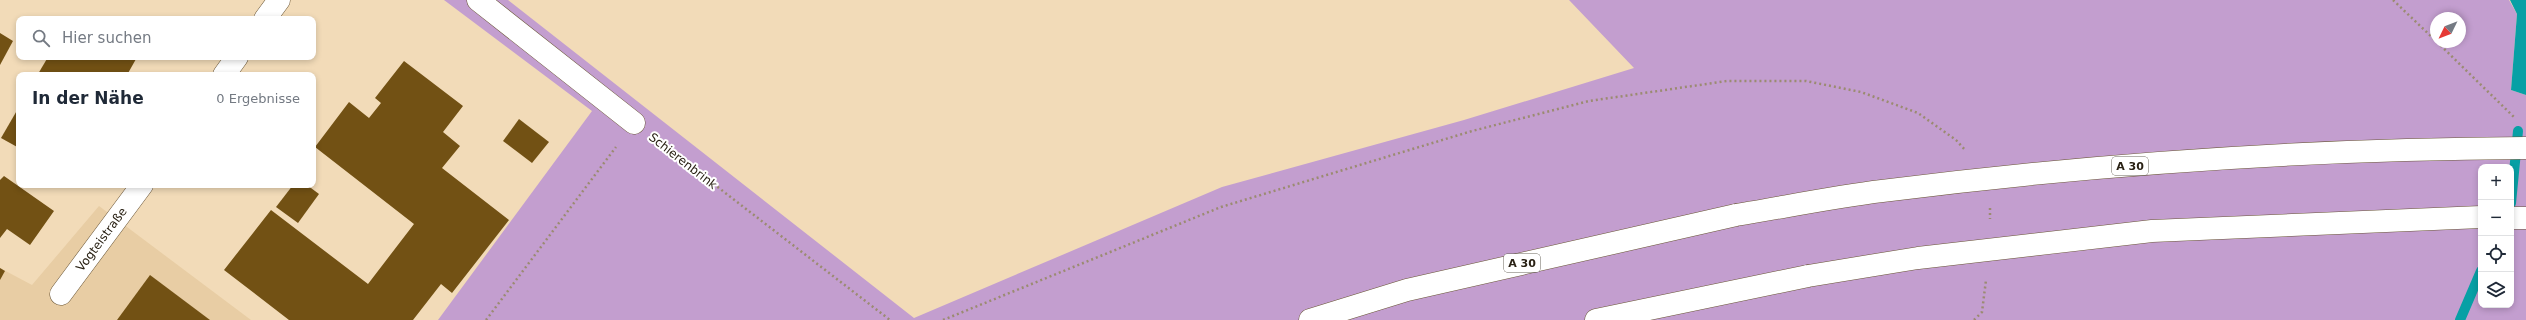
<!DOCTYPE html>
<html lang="de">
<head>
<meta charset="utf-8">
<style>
  :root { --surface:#fff; --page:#f6f6f7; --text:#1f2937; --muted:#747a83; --line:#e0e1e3 }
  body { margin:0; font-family:"DejaVu Sans",sans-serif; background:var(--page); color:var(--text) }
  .controls { position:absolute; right:12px; bottom:12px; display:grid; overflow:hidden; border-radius:8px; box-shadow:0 2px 6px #0003 }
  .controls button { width:36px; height:36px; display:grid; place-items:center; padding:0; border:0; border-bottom:1px solid var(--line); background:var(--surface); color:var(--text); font:20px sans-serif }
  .compass { position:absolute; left:2430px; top:12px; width:36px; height:36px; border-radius:50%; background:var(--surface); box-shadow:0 2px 6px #0003; rotate:227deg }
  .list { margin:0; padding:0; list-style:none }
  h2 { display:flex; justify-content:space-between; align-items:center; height:52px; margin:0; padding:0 16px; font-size:17px }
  h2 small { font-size:13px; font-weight:400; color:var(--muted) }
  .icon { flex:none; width:22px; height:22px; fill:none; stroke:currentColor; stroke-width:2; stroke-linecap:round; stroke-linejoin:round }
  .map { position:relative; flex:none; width:2526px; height:320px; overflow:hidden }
  .search { position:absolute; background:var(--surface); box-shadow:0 2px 6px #0003; left:16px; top:16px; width:300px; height:44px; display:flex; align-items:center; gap:10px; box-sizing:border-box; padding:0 14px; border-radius:8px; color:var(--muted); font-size:15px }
  .panel { position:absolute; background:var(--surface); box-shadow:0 2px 6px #0003; left:16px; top:72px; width:300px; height:116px; border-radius:8px }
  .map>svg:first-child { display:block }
</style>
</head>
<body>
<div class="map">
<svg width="2526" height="320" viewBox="0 0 2526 320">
  <rect width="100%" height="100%" fill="#f2dbb8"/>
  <polygon fill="#e8cda4" points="99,206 251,320 0,320 0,268 32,285"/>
  <path fill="#c39ecf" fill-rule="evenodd" d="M444,0H508L914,318L1222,187L1464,120L1634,68L1569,0H2509L2517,14L2511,90L2526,95V320H438L592,111ZM2436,18H2460V42H2436ZM2481,167H2511V305H2481Z"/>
  <polygon fill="#07a0a5" points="2510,0 2526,0 2526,95 2511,90 2517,14"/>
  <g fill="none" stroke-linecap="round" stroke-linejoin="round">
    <g stroke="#07a0a5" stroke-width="10">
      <polyline points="2511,203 2518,131"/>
      <polyline points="2460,320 2481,271"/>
    </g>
  </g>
  <g fill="#725114">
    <polygon points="0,33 13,41 0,65"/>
    <polygon points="48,57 132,57 136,59 127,75 41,75 38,74"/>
    <polygon points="404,61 463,106 443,132 460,146 442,168 509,220 452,293 441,284 413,320 289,320 224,270 271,210 368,284 414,224 315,147 349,102 369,118 381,103 375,98"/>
    <polygon points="19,107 19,148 1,138"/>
    <polygon points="519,119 549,142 532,163 503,141"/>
    <polygon points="4,176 54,211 30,245 7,229 0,238 0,180"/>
    <polygon points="293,185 307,185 319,194 298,223 276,207"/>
    <polygon points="0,268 5,271 0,280"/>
    <polygon points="150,275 210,320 117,320"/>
  </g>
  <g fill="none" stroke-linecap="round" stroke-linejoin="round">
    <g stroke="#6a5637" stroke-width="23">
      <g id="minor">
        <polyline points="478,0 634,123"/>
        <polyline points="265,19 279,0"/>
        <polyline points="224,75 237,57"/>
        <path id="s1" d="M61,294L142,185"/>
      </g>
    </g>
    <g stroke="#6a5637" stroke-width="23">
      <g id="motorway">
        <polyline points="2511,218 2526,218"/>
        <polyline points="1310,320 1407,290 1736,215"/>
        <polyline points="1596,320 1808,276"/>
      </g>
    </g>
    <g stroke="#9b8b71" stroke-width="2.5" stroke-dasharray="2 3" stroke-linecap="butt">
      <polyline points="2393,0 2436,41"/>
      <polyline points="2437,42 2515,118"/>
      <polyline points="658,141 890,320"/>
      <polyline points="1990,208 1990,219"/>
      <polyline points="486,320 616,147"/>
      <polyline points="943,320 1221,207 1472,131 1589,101 1727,81 1806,81 1861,92 1918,113 1956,140 1966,151"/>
      <polyline points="1974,320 1982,312 1986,280"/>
    </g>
    <use href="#minor" stroke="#fff" stroke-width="22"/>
    <use href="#motorway" stroke="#fff" stroke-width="22"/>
    <g stroke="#6a5637" stroke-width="23" stroke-linecap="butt">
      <g id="motorway-bridge">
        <path d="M1736,215C1785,207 1833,197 1882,191C2095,164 2311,149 2526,148"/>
        <polyline points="1808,276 1918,258 2152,231 2481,217"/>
      </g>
    </g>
    <use href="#motorway-bridge" stroke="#fff" stroke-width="22"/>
  </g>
  <g text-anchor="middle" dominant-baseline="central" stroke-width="4" stroke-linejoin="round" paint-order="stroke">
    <g fill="#fff" stroke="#69645a" stroke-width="1">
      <rect x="2112" y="157" width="36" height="18" rx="3"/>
      <rect x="1504" y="254" width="36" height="18" rx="3"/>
    </g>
    <g font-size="11" font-weight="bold" fill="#292114">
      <text x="2130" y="166">A 30</text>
      <text x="1522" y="263">A 30</text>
    </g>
    <g font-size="12" fill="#292114" stroke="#fff">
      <text transform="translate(683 161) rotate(38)">Schierenbrink</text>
      <text stroke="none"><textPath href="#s1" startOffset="68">Vogteistraße</textPath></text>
    </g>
  </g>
</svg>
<div class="controls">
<button>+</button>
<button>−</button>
<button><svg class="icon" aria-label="locate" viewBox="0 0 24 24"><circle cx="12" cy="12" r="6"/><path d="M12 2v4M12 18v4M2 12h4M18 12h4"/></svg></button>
<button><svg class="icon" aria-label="layers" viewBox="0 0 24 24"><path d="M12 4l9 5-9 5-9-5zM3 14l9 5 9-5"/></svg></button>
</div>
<svg class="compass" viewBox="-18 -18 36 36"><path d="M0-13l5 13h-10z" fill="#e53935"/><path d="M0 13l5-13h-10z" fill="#747a83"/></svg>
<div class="search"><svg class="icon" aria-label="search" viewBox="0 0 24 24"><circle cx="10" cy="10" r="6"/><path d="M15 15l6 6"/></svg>Hier suchen</div>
<section class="panel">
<h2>In der Nähe<small>0 Ergebnisse</small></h2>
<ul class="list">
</ul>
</section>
</div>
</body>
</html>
